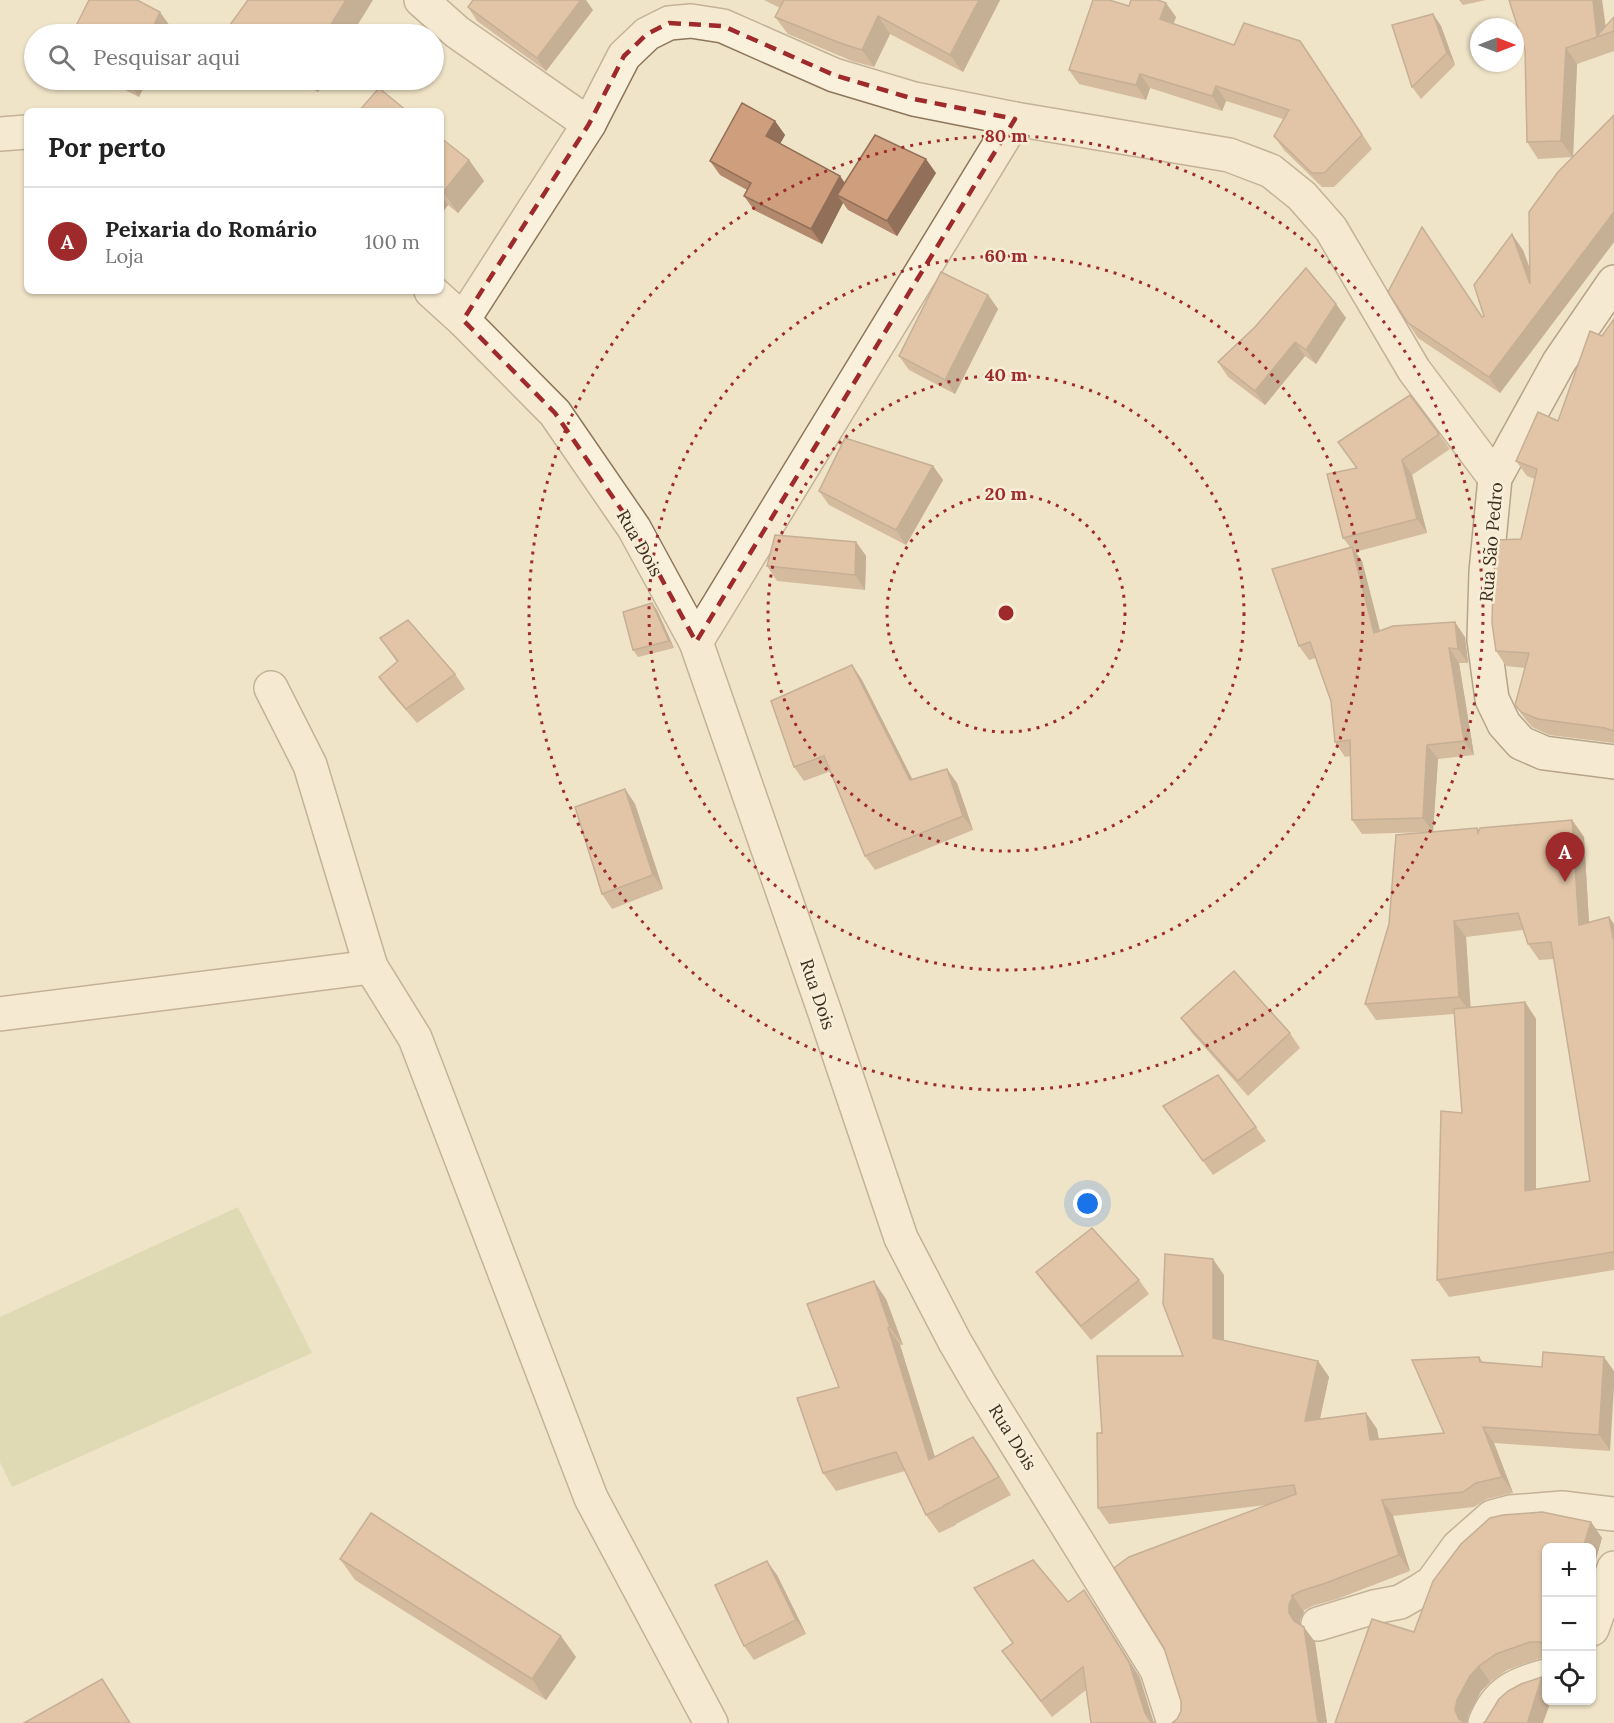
<!DOCTYPE html>
<html lang="pt">
<head>
<meta charset="utf-8">
<style>
  :root { --surface:#fff; --page:#f6f6f6; --text:#222; --muted:#767676; --line:#e0e0e0; --accent:#9e2a2b }
  body { margin:0; font-family:Lora,serif; background:var(--page); color:var(--text) }
  .controls { position:absolute; right:18px; bottom:18px; display:grid; overflow:hidden; border-radius:9px; box-shadow:0 2px 4px #0004 }
  .controls button { width:54px; height:54px; display:grid; place-items:center; padding:0; border:0; border-bottom:2px solid var(--line); background:var(--surface); color:var(--text); font:30px sans-serif }
  .compass { position:absolute; left:1470px; top:18px; width:54px; height:54px; border-radius:50%; background:var(--surface); box-shadow:0 2px 4px #0004; rotate:90deg }
  .you { position:absolute; left:1088px; top:1204px; width:21px; height:21px; margin:-15px; border:4px solid #fff; border-radius:50%; background:#1a73e8; box-shadow:0 0 0 9px #1a73e833 }
  .badge { display:grid; place-items:center; width:39px; height:39px; border-radius:50%; background:var(--accent); color:#fff; font-size:20px; font-weight:700 }
  .pin { position:absolute; translate:-50% -50px; filter:drop-shadow(0 2px 3px #0008) }
  .pin::after { content:''; position:absolute; top:32px; width:21px; height:18px; background:inherit; clip-path:polygon(0 0,100% 0,50% 100%) }
  .list { margin:0; padding:0; list-style:none }
  h2 { display:flex; justify-content:space-between; align-items:center; height:78px; margin:0; padding:0 24px; font-size:26px }
  h2 small { font-size:20px; font-weight:400; color:var(--muted) }
  .list li { display:grid; grid-template-columns:39px 1fr auto; gap:18px; align-items:center; box-sizing:border-box; height:108px; padding:0 24px; border-top:2px solid var(--line) }
  .list b { display:block; font-size:22px; white-space:nowrap }
  .list p { margin:0; font-size:20px; white-space:nowrap; color:var(--muted) }
  .list em { font-size:20px; font-style:normal; color:var(--muted) }
  .icon { flex:none; width:33px; height:33px; fill:none; stroke:currentColor; stroke-width:2; stroke-linecap:round; stroke-linejoin:round }
  .map { position:relative; flex:none; width:1614px; height:1723px; overflow:hidden }
  .search { position:absolute; background:var(--surface); box-shadow:0 2px 4px #0004; left:24px; top:24px; width:420px; height:66px; display:flex; align-items:center; gap:15px; box-sizing:border-box; padding:0 21px; border-radius:33px; color:var(--muted); font-size:22px }
  .panel { position:absolute; background:var(--surface); box-shadow:0 2px 4px #0004; left:24px; top:108px; width:420px; height:186px; border-radius:9px }
  .map>svg:first-child { display:block }
</style>
</head>
<body>
<div class="map">
<svg width="1614" height="1723" viewBox="0 0 1614 1723">
  <rect width="100%" height="100%" fill="#f0e4c8"/>
  <polygon fill="#c9cf9b" points="238,1207 312,1353 12,1487 0,1462 0,1317"/>
  <g fill="none" stroke-linecap="round" stroke-linejoin="round">
    <g stroke="#8d765c" stroke-width="36">
      <g id="street">
        <polyline points="421,0 457,32 589,124"/>
        <polyline points="0,134 27,132"/>
        <polyline points="431,291 463,320 555,413 634,528 696,642 824,1010 901,1238 955,1342 983,1390 1157,1670 1174,1723"/>
        <polyline points="463,320 589,124 624,56 647,34 669,23 691,21 723,26 834,75 914,99 1015,119 1229,155 1271,171 1302,196 1331,229 1414,370 1495,478"/>
        <polyline points="696,642 1015,119"/>
        <polyline points="271,688 310,765 371,967 415,1038 591,1498 711,1723"/>
        <polyline points="0,1014 371,967"/>
        <polyline points="1318,1624 1374,1607 1400,1602 1421,1590 1432,1583 1458,1547 1492,1517 1511,1512 1562,1508 1614,1514"/>
        <polyline points="1592,1629 1614,1568"/>
        <path d="M1485,1723C1497,1692 1516,1684 1546,1676"/>
      </g>
    </g>
    <g stroke="#6f573f" stroke-width="36">
      <polyline id="secondary" points="1614,282 1559,362 1495,478 1486,572 1484,640 1492,699 1504,724 1521,743 1544,753 1614,762"/>
    </g>
    <use href="#street" stroke="#faf1dc" stroke-width="33"/>
    <use href="#secondary" stroke="#faf1dc" stroke-width="33"/>
  </g>
  <g fill="#b2896c" fill-rule="evenodd">
    <polygon points="764,0 1000,0 963,72 890,34 874,67 852,61 788,34 775,17 780,8"/>
    <polygon points="1459,0 1486,0 1463,5"/>
    <polygon points="1509,0 1602,0 1606,27 1614,17 1614,51 1577,64 1573,157 1614,115 1614,242 1500,393 1418,338 1407,322 1422,227 1482,317 1484,316 1523,250 1530,269 1573,157 1538,159 1527,142 1525,50"/>
    <polygon points="1129,6 1176,17 1173,24 1234,45 1300,41 1372,149 1334,187 1322,187 1284,150 1274,136 1283,119 1226,101 1222,111 1150,88 1146,100 1079,84 1069,70"/>
    <polygon points="468,7 593,10 546,71 477,21"/>
    <polygon points="1433,14 1441,26 1455,65 1421,99 1412,87"/>
    <polygon points="105,80 147,80 139,97"/>
    <polygon points="295,80 325,80 318,92"/>
    <polygon points="775,121 785,135 780,144 840,176 845,183 936,173 897,236 848,210 843,203 822,244 754,210 744,196 747,190 720,175 710,161"/>
    <polygon points="441,138 469,160 484,181 458,213 448,205 441,214"/>
    <polygon points="988,295 998,309 955,394 909,370 899,356"/>
    <polygon points="1336,304 1346,318 1316,364 1305,356 1265,405 1228,377 1218,362"/>
    <polygon points="1614,319 1614,743 1549,735 1532,727 1526,720 1515,705 1525,668 1506,666 1496,651 1535,479 1527,476 1516,461 1558,421 1602,336"/>
    <path d="M1439,434L1450,449L1412,475L1427,533L1355,552L1362,561L1380,631L1465,637L1468,663H1459L1474,755L1438,759L1433,832L1477,828L1479,830L1572,820L1584,837L1589,922L1614,924V1270L1449,1297L1437,1280L1462,1113L1454,1014L1376,1020L1365,1004L1428,832L1362,834L1352,820L1351,756L1345,757L1335,742L1331,701L1316,658L1309,660L1299,646L1350,547L1343,538L1357,468ZM1523,930L1528,944L1539,960L1554,959L1590,1181L1536,1189V1019L1525,1002L1470,1007L1466,937Z"/>
    <polygon points="933,466 943,480 906,545 829,505 819,491"/>
    <polygon points="856,542 866,556 865,590 777,581 767,566"/>
    <polygon points="657,610 674,648 638,657 633,650"/>
    <polygon points="380,638 455,674 465,689 417,723 389,691 379,677 397,662"/>
    <polygon points="852,665 862,680 912,779 957,783 973,830 875,870 865,856 831,771 804,781 794,767"/>
    <polygon points="625,789 635,804 663,889 612,909 602,894"/>
    <polygon points="1181,1018 1290,1033 1300,1048 1248,1096 1192,1033"/>
    <polygon points="1218,1075 1266,1141 1213,1175 1163,1106"/>
    <polygon points="1036,1272 1139,1280 1149,1294 1091,1340 1046,1286"/>
    <polygon points="1224,1275 1224,1341 1318,1361 1329,1377 1320,1419 1366,1413 1377,1429 1379,1439 1444,1433 1479,1357 1483,1362 1542,1367 1543,1352 1610,1451 1494,1443 1513,1493 1487,1499 1474,1507 1393,1516 1410,1571 1337,1599 1312,1606 1303,1611 1304,1612 1300,1620 1300,1624 1315,1642 1327,1723 1172,1723 1177,1719 1181,1711 1266,1505 1109,1524 1098,1508 1102,1433 1183,1356"/>
    <polygon points="886,1299 903,1345 900,1345 935,1457 986,1455 1011,1495 956,1524 956,1525 939,1533 926,1515 905,1471 836,1491 823,1473 839,1387"/>
    <polygon points="1542,1512 1591,1522 1602,1538 1592,1572 1592,1548 1546,1548 1546,1658 1541,1658 1507,1670 1490,1682 1481,1691 1468,1716 1467,1723 1335,1723 1372,1619 1414,1632 1433,1581 1461,1544 1490,1518 1503,1515"/>
    <polygon points="340,1559 576,1657 546,1700 355,1580"/>
    <polygon points="777,1575 806,1634 754,1660 744,1646"/>
    <polygon points="1068,1602 1095,1606 1140,1678 1086,1690 1052,1717 1002,1651"/>
  </g>
  <g fill="#916f58">
    <polygon points="346,0 373,0 352,34 325,34"/>
    <polygon points="581,0 586,0 593,10 546,71 537,58"/>
    <polygon points="979,0 1000,0 963,72 950,55"/>
    <polygon points="1593,0 1602,0 1606,34 1598,37"/>
    <polygon points="1166,3 1176,17 1170,33 1160,19"/>
    <polygon points="160,12 170,26 166,34 150,34"/>
    <polygon points="1433,14 1441,26 1455,65 1447,53"/>
    <polygon points="878,16 890,34 874,67 862,50"/>
    <polygon points="1566,48 1577,64 1573,157 1561,141"/>
    <polygon points="1140,74 1150,88 1146,100 1136,85"/>
    <polygon points="130,80 147,80 139,97 129,83"/>
    <polygon points="309,80 325,80 318,92"/>
    <polygon points="1216,86 1226,101 1222,111 1212,96"/>
    <polygon points="775,121 785,135 776,151 766,136"/>
    <polygon points="926,159 936,173 897,236 887,221"/>
    <polygon points="469,160 484,181 458,213 443,192"/>
    <polygon points="840,176 850,191 837,195 843,203 822,244 811,229"/>
    <polygon points="441,195 448,205 441,214"/>
    <polygon points="1614,212 1614,242 1500,393 1489,377"/>
    <polygon points="1512,234 1523,250 1541,300 1530,284"/>
    <polygon points="988,295 998,309 955,394 945,380"/>
    <polygon points="1336,304 1346,318 1316,364 1306,350"/>
    <polygon points="1295,342 1305,356 1265,405 1255,391"/>
    <polygon points="1402,460 1412,475 1427,533 1417,519"/>
    <polygon points="933,466 943,480 906,545 896,530"/>
    <polygon points="856,542 866,556 865,590 855,575"/>
    <polygon points="1352,547 1362,561 1384,647 1374,633"/>
    <polygon points="652,603 657,610 674,648 669,641"/>
    <polygon points="1455,622 1465,637 1468,663 1458,649"/>
    <polygon points="1449,648 1459,663 1474,755 1464,741"/>
    <polygon points="852,665 862,680 920,794 910,780"/>
    <polygon points="1427,745 1438,759 1433,832 1423,818"/>
    <polygon points="947,769 957,783 973,830 963,816"/>
    <polygon points="625,789 635,804 663,889 653,875"/>
    <polygon points="1572,820 1584,837 1590,941 1579,925"/>
    <polygon points="1609,917 1614,924 1614,942"/>
    <polygon points="1454,921 1466,937 1471,1013 1459,997"/>
    <polygon points="1525,1002 1536,1019 1536,1207 1525,1191"/>
    <polygon points="1213,1259 1224,1275 1224,1354 1213,1338"/>
    <polygon points="874,1281 886,1299 903,1345 890,1327"/>
    <polygon points="888,1328 900,1345 941,1477 929,1460"/>
    <polygon points="1604,1357 1614,1371 1614,1387 1610,1451 1599,1435"/>
    <polygon points="1318,1361 1329,1377 1316,1436 1305,1421"/>
    <polygon points="1366,1413 1377,1429 1381,1456 1370,1440"/>
    <polygon points="1483,1427 1494,1443 1513,1493 1502,1477"/>
    <polygon points="973,1437 986,1455 1011,1495 999,1477"/>
    <polygon points="1382,1500 1393,1516 1410,1571 1399,1555"/>
    <polygon points="1591,1522 1602,1538 1592,1572 1592,1548 1583,1548"/>
    <polygon points="767,1561 777,1575 806,1634 796,1620"/>
    <polygon points="1084,1590 1095,1606 1140,1678 1154,1723 1152,1723 1145,1713"/>
    <polygon points="1293,1596 1304,1612 1300,1620 1300,1629 1294,1621 1289,1613 1289,1605"/>
    <polygon points="1304,1627 1315,1642 1327,1723 1318,1723"/>
    <polygon points="561,1636 576,1657 546,1700 532,1679"/>
    <polygon points="1479,1666 1490,1682 1481,1691 1468,1716 1467,1723 1462,1723 1459,1719 1455,1710 1457,1700 1470,1676"/>
    <polygon points="1542,1677 1546,1684 1546,1701 1551,1701 1543,1723 1530,1723 1528,1721"/>
  </g>
  <g fill="#cf9f7d" stroke="#916f58" stroke-width="1.5">
    <polygon points="89,0 137,0 160,12 150,34 72,34"/>
    <polygon points="248,0 346,0 325,34 236,34 227,29"/>
    <polygon points="473,0 581,0 537,58 468,7"/>
    <polygon points="784,0 979,0 950,55 878,16 862,50 840,43 775,17"/>
    <polygon points="1093,0 1109,0 1129,6 1131,0 1158,0 1166,3 1160,19 1234,45 1244,23 1300,41 1362,135 1324,173 1312,173 1274,136 1289,110 1216,86 1212,96 1140,74 1136,85 1069,70"/>
    <polygon points="1509,0 1593,0 1597,36 1614,17 1614,31 1566,48 1561,141 1527,142 1525,50"/>
    <polygon points="1433,14 1447,53 1412,87 1392,25"/>
    <polygon points="123,80 130,80 129,83"/>
    <polygon points="379,88 407,111 359,111"/>
    <polygon points="742,103 775,121 766,136 840,176 811,229 744,196 751,183 710,161"/>
    <polygon points="1614,115 1614,212 1489,377 1407,322 1388,292 1422,227 1482,317 1484,316 1474,285 1512,234 1530,284 1529,212 1558,172"/>
    <polygon points="875,135 926,159 887,221 837,195"/>
    <polygon points="441,138 469,160 443,192 441,190"/>
    <polygon points="1306,268 1336,304 1306,350 1295,342 1255,391 1218,362 1255,327"/>
    <polygon points="941,272 988,295 945,380 899,356"/>
    <polygon points="1614,319 1614,731 1605,728 1538,719 1521,712 1515,705 1529,653 1496,651 1492,623 1493,583 1497,540 1521,539 1537,469 1516,461 1538,412 1558,421 1590,331 1602,336"/>
    <polygon points="1410,395 1439,434 1402,460 1417,519 1343,538 1327,474 1357,468 1338,442"/>
    <polygon points="845,438 933,466 896,530 819,491"/>
    <polygon points="775,535 856,542 855,575 767,566"/>
    <polygon points="1352,547 1374,633 1393,626 1455,622 1458,649 1449,648 1464,741 1427,745 1423,818 1352,820 1350,740 1335,742 1331,701 1310,642 1299,646 1272,569"/>
    <polygon points="652,603 669,641 633,650 623,612"/>
    <polygon points="408,620 455,674 406,709 379,677 398,661 380,638"/>
    <polygon points="852,665 910,780 947,769 963,816 865,856 824,756 794,767 771,701"/>
    <polygon points="625,789 653,875 602,894 575,807"/>
    <polygon points="1572,820 1579,925 1609,917 1614,942 1614,1252 1437,1280 1441,1111 1462,1113 1454,1009 1525,1002 1525,1191 1590,1181 1551,942 1528,944 1518,913 1454,921 1459,997 1365,1004 1389,924 1396,835 1477,828 1478,833 1480,828"/>
    <polygon points="1234,971 1290,1033 1238,1081 1181,1018"/>
    <polygon points="1218,1075 1256,1127 1203,1161 1163,1106"/>
    <polygon points="1092,1228 1139,1280 1081,1326 1036,1272"/>
    <polygon points="1165,1254 1213,1259 1213,1338 1318,1361 1305,1421 1366,1413 1370,1440 1444,1433 1412,1360 1479,1357 1480,1362 1542,1367 1543,1352 1604,1357 1599,1435 1483,1427 1502,1477 1476,1483 1463,1492 1382,1500 1399,1555 1326,1583 1301,1591 1291,1596 1293,1596 1289,1605 1289,1613 1294,1621 1304,1627 1318,1723 1172,1723 1177,1719 1181,1711 1181,1701 1164,1648 1114,1568 1129,1557 1296,1494 1294,1485 1098,1508 1097,1433 1102,1433 1097,1356 1183,1356 1163,1304"/>
    <polygon points="874,1281 890,1327 888,1328 929,1460 973,1437 999,1477 943,1506 943,1507 926,1515 896,1452 823,1473 797,1398 839,1387 807,1304"/>
    <polygon points="1542,1512 1591,1522 1583,1548 1546,1548 1546,1646 1540,1642 1530,1642 1496,1654 1479,1666 1470,1676 1457,1700 1455,1710 1459,1719 1465,1723 1335,1723 1372,1619 1414,1632 1433,1581 1461,1544 1490,1518 1503,1515"/>
    <polygon points="371,1513 561,1636 532,1679 340,1559"/>
    <polygon points="1033,1560 1068,1602 1084,1590 1129,1662 1145,1713 1150,1721 1155,1723 1091,1723 1083,1667 1041,1701 1002,1651 1013,1643 974,1588"/>
    <polygon points="767,1561 796,1620 744,1646 715,1585"/>
    <polygon points="1542,1677 1528,1721 1535,1723 1483,1723 1485,1722 1499,1699 1508,1691 1521,1684"/>
    <polygon points="102,1679 130,1723 24,1723"/>
  </g>
  <path d="M0 0H1614V1723H0ZM669,23L723,26L834,75L914,99L1015,119L696,642L634,528L555,413L463,320L589,124L624,56L647,34Z" fill="#f0e4c8" fill-opacity=".55" fill-rule="evenodd"/>
  <path fill="none" stroke="#9e2a2b" stroke-width="4.5" stroke-dasharray="12 8" stroke-linejoin="round" d="M669,23L723,26L834,75L914,99L1015,119L696,642L634,528L555,413L463,320L589,124L624,56L647,34Z"/>
  <g fill="none" stroke="#9e2a2b" stroke-width="3" stroke-dasharray="3 6">
    <circle cx="1006" cy="613" r="119"/>
    <circle cx="1006" cy="613" r="238"/>
    <circle cx="1006" cy="613" r="357"/>
    <circle cx="1006" cy="613" r="477"/>
  </g>
  <g text-anchor="middle" dominant-baseline="central" stroke-width="5" stroke-linejoin="round" paint-order="stroke">
    <g font-size="18" fill="#3d2e20" stroke="#f7eed8">
      <text transform="translate(1491 542) rotate(-85)">Rua São Pedro</text>
      <text transform="translate(640 543) rotate(60)">Rua Dois</text>
      <text transform="translate(818 994) rotate(71)">Rua Dois</text>
      <text transform="translate(1013 1437) rotate(58)">Rua Dois</text>
    </g>
  </g>
  <circle cx="1006" cy="613" r="9" fill="#9e2a2b" stroke="#f7eed8" stroke-width="3"/>
  <g font-size="18" text-anchor="middle" font-weight="bold" fill="#9e2a2b" stroke="#f7eed8" stroke-width="5" stroke-linejoin="round" paint-order="stroke">
    <text x="1006" y="142">80 m</text>
    <text x="1006" y="262">60 m</text>
    <text x="1006" y="381">40 m</text>
    <text x="1006" y="500">20 m</text>
  </g>
</svg>
<div class="controls">
<button>+</button>
<button>−</button>
<button><svg class="icon" aria-label="locate" viewBox="0 0 24 24"><circle cx="12" cy="12" r="6"/><path d="M12 2v4M12 18v4M2 12h4M18 12h4"/></svg></button>
</div>
<svg class="compass" viewBox="-18 -18 36 36"><path d="M0-13l5 13h-10z" fill="#e53935"/><path d="M0 13l5-13h-10z" fill="#767676"/></svg>
<div class="you"></div>
<div class="pin badge" style="left:1565px;top:882px">A</div>
<div class="search"><svg class="icon" aria-label="search" viewBox="0 0 24 24"><circle cx="10" cy="10" r="6"/><path d="M15 15l6 6"/></svg>Pesquisar aqui</div>
<section class="panel">
<h2>Por perto<small></small></h2>
<ul class="list">
<li><span class="badge">A</span><div><b>Peixaria do Romário</b><p>Loja</p></div><em>100 m</em></li>
</ul>
</section>
</div>
</body>
</html>
